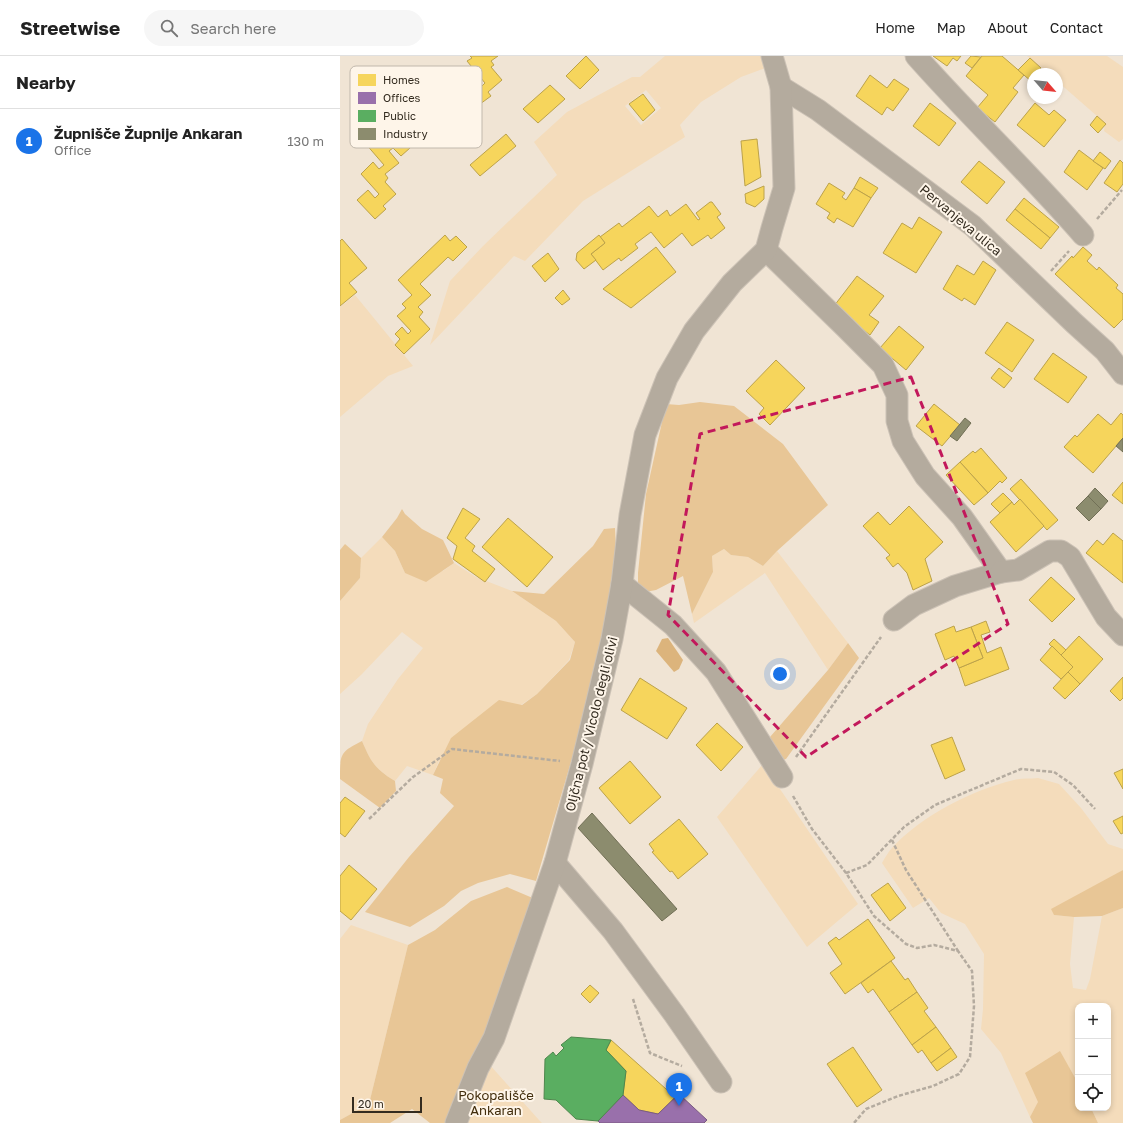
<!DOCTYPE html>
<html lang="en">
<head>
<meta charset="utf-8">
<style>
  :root { --surface:#fff; --page:#f6f6f6; --text:#222; --muted:#767676; --line:#e0e0e0; --accent:#1a73e8 }
  body { margin:0; font-family:"Golos Text",sans-serif; background:var(--page); color:var(--text) }
  .controls { position:absolute; right:12px; bottom:12px; display:grid; overflow:hidden; border-radius:8px; box-shadow:0 2px 6px #0003 }
  .controls button { width:36px; height:36px; display:grid; place-items:center; padding:0; border:0; border-bottom:1px solid var(--line); background:var(--surface); color:var(--text); font:20px sans-serif }
  .compass { position:absolute; left:687px; top:12px; width:36px; height:36px; border-radius:50%; background:var(--surface); box-shadow:0 2px 6px #0003; rotate:118deg }
  .scale { position:absolute; left:12px; bottom:10px; width:70px; box-sizing:border-box; padding-left:4px; border:2px solid #332b1f; border-top:0; font-size:11px; line-height:14px; white-space:nowrap; color:#332b1f; -webkit-text-stroke:3px #fef5e9; paint-order:stroke }
  .you { position:absolute; left:440px; top:618px; width:14px; height:14px; margin:-10px; border:3px solid #fff; border-radius:50%; background:#1a73e8; box-shadow:0 0 0 6px #1a73e833 }
  .badge { display:grid; place-items:center; width:26px; height:26px; border-radius:50%; background:var(--accent); color:#fff; font-size:13px; font-weight:700 }
  .pin { position:absolute; translate:-50% -33px; filter:drop-shadow(0 1px 2px #0008) }
  .pin::after { content:''; position:absolute; top:21px; width:14px; height:12px; background:inherit; clip-path:polygon(0 0,100% 0,50% 100%) }
  .list { margin:0; padding:0; list-style:none }
  h2 { display:flex; justify-content:space-between; align-items:center; height:52px; margin:0; padding:0 16px; font-size:17px }
  h2 small { font-size:13px; font-weight:400; color:var(--muted) }
  .list li { display:grid; grid-template-columns:26px 1fr auto; gap:12px; align-items:center; box-sizing:border-box; height:64px; padding:0 16px; border-top:1px solid var(--line) }
  .list b { display:block; font-size:15px; white-space:nowrap }
  .list p { margin:0; font-size:13px; white-space:nowrap; color:var(--muted) }
  .list em { font-size:13px; font-style:normal; color:var(--muted) }
  .icon { flex:none; width:22px; height:22px; fill:none; stroke:currentColor; stroke-width:2; stroke-linecap:round; stroke-linejoin:round }
  .map { position:relative; flex:none; width:783px; height:1067px; overflow:hidden }
  header { display:flex; align-items:center; gap:24px; box-sizing:border-box; height:56px; padding:0 20px; background:var(--surface); border-bottom:1px solid var(--line) }
  header strong { font-size:19px }
  nav { display:flex; gap:22px; margin-inline-start:auto; font-size:14px }
  .search { width:280px; height:36px; background:var(--page); display:flex; align-items:center; gap:10px; box-sizing:border-box; padding:0 14px; border-radius:22px; color:var(--muted); font-size:15px }
  main { display:flex }
  aside { flex:1; background:var(--surface) }
  .map>svg:first-child { display:block }
</style>
</head>
<body>
<header>
<strong>Streetwise</strong>
<div class="search"><svg class="icon" aria-label="search" viewBox="0 0 24 24"><circle cx="10" cy="10" r="6"/><path d="M15 15l6 6"/></svg>Search here</div>
<nav><a>Home</a><a>Map</a><a>About</a><a>Contact</a></nav>
</header>
<main>
<aside>
<h2>Nearby<small></small></h2>
<ul class="list">
<li><span class="badge">1</span><div><b>Župnišče Župnije Ankaran</b><p>Office</p></div><em>130 m</em></li>
</ul>
</aside>
<div class="map">
<svg width="783" height="1067" viewBox="0 0 783 1067">
  <rect width="100%" height="100%" fill="#f0e4d4"/>
  <g fill="#f4dcbb" fill-rule="evenodd">
    <path d="M325,0H423L425,12L401,21L361,46L340,69L345,81L243,145L185,205L174,200L90,289L110,225L143,190L217,119L194,86L227,56L292,21H300ZM306,34L321,52L301,69L285,50Z"/>
    <polygon points="687,0 767,0 783,11 783,83 779,86 764,75 765,67 717,25 717,18 709,18"/>
    <polygon points="15,239 73,310 48,320 0,361 0,251"/>
    <path d="M42,481L55,495L65,517L103,515L114,507L136,521L172,535L216,565L235,586L229,604L197,638L99,705L93,719L67,710L55,725C35,713 31,706 22,685L28,668L58,623L83,592L62,576L21,619L0,638V545L20,522L21,502Z"/>
    <polygon points="384,493 391,499 408,501 423,510 437,495 508,587 488,614 425,517 354,567 352,558 373,516 372,500"/>
    <polygon points="423,708 518,848 467,891 377,761"/>
    <path d="M698,722L719,728L741,752L768,788L783,793V814L714,859L734,861L730,908L733,932L746,934L750,923L762,860L783,852V1067H758L751,1052H768V950H738V1027L720,996L698,1047L690,1061L661,997L641,973L643,953L644,898L625,868L601,857L589,842L573,852L542,807C545,802 548,796 552,792C581,760 632,734 674,724C682,722 690,723 698,722Z"/>
    <polygon points="11,869 68,889 29,1048 0,1064 0,883"/>
    <polygon points="149,1008 199,1064 202,1067 124,1067"/>
  </g>
  <g fill="#e8c696">
    <polygon points="360,346 394,350 443,388 488,449 437,495 423,510 408,501 391,499 384,493 372,500 373,516 352,558 343,520 316,534 305,536 298,528 298,517 306,438 326,348 339,349"/>
    <polygon points="62,453 65,458 82,473 103,484 114,507 86,526 65,517 55,495 42,481 57,462"/>
    <polygon points="275,472 276,494 270,547 233,699 196,825 170,818 138,827 121,835 104,850 70,871 25,856 69,801 114,750 100,737 103,723 93,719 111,682 159,644 182,649 197,638 230,604 235,586 216,565 172,535 204,538 253,490 264,473"/>
    <polygon points="5,488 21,502 20,522 0,545 0,494"/>
    <polygon points="508,587 519,602 446,703 442,704 430,681 488,614"/>
    <path d="M22,685C31,706 35,713 55,725L56,735L40,752L0,723C0,698 0,696 22,685Z"/>
    <polygon points="783,814 783,852 762,860 734,861 714,859 711,853"/>
    <polygon points="167,831 195,843 151,982 123,1022 105,1067 90,1067 72,1053 50,1067 0,1067 0,1064 29,1048 68,889 95,874 131,845"/>
    <polygon points="720,995 738,1027 738,1052 751,1052 758,1067 693,1067 690,1061 698,1046 685,1017"/>
  </g>
  <polygon fill="#dcb47c" points="328,582 343,604 339,613 334,616 316,595 322,583"/>
  <g fill="#f6d55c" stroke="#bca24a">
    <polygon points="130,0 158,0 151,5 154,9 151,11 162,24 148,36 151,40 136,51 127,40 133,35 129,30 137,23 142,30 145,27 127,5 132,2"/>
    <polygon points="246,0 259,14 240,33 226,20"/>
    <polygon points="593,0 621,0 617,5 613,2 607,10"/>
    <polygon points="631,0 641,1 632,12 625,7"/>
    <polygon points="642,0 662,0 684,19 673,32 678,36 655,66 637,52 648,39 626,20"/>
    <polygon points="690,2 701,12 696,18 693,18 693,22 691,25 678,14"/>
    <polygon points="530,19 547,32 554,23 569,33 553,55 547,51 542,59 516,40"/>
    <polygon points="210,29 225,43 198,67 183,53"/>
    <polygon points="303,38 315,54 303,65 289,48"/>
    <polygon points="85,44 94,54 81,65 89,75 61,100 53,92 49,95 59,107 45,118 48,122 45,126 56,138 43,150 46,153 35,163 17,144 28,134 35,142 39,138 21,118 33,106 39,113 44,109 25,87 38,76 45,84 49,80 44,75 65,56 70,61 73,58 68,52 76,45 80,49"/>
    <polygon points="590,47 616,67 599,90 573,70"/>
    <polygon points="695,47 709,59 714,54 726,64 704,91 677,69"/>
    <polygon points="757,60 766,68 758,77 750,69"/>
    <polygon points="166,78 176,90 140,120 130,109"/>
    <polygon points="417,83 421,121 405,130 401,85"/>
    <polygon points="739,94 763,112 747,134 724,116"/>
    <polygon points="760,96 771,105 765,113 753,105"/>
    <polygon points="780,104 783,107 783,128 777,136 764,127"/>
    <polygon points="639,105 665,126 647,148 621,126"/>
    <polygon points="520,121 538,132 531,142 514,132"/>
    <polygon points="489,127 505,137 502,141 506,144 514,132 531,142 513,171 497,162 494,167 487,162 490,157 476,148"/>
    <polygon points="424,130 424,143 415,151 406,147 405,138"/>
    <polygon points="684,142 719,171 710,182 675,153"/>
    <polygon points="370,146 372,146 381,158 377,161 385,172 371,183 368,179 352,190 342,177 324,192 311,176 295,188 298,192 281,205 279,202 263,214 251,198 265,187 260,181 279,167 282,171 309,150 318,161 327,154 330,160 346,148 358,164 360,163 356,157"/>
    <polygon points="675,153 710,182 701,193 666,164"/>
    <polygon points="579,161 602,176 576,217 543,197 562,167 572,173"/>
    <polygon points="105,179 110,185 116,180 127,191 113,205 108,201 80,228 91,239 78,251 83,256 79,261 90,273 64,298 55,289 60,283 55,278 62,271 68,278 71,275 57,260 66,252 62,248 72,239 58,224"/>
    <polygon points="259,179 265,187 251,198 256,204 244,213 236,204 237,197"/>
    <polygon points="2,183 27,212 9,227 17,236 0,250 0,185"/>
    <polygon points="316,191 336,216 291,252 263,233"/>
    <polygon points="743,191 752,199 747,205 757,214 759,211 778,229 776,232 783,238 783,263 774,272 715,218 732,200 733,202"/>
    <polygon points="208,197 219,213 205,226 192,210"/>
    <polygon points="643,205 656,214 635,249 624,242 622,245 603,233 617,209 634,219"/>
    <polygon points="517,220 544,240 529,259 539,266 530,279 499,256 494,250"/>
    <polygon points="223,234 230,243 222,249 215,242"/>
    <polygon points="667,266 694,284 672,316 645,297"/>
    <polygon points="559,270 584,291 566,314 540,292"/>
    <polygon points="713,297 747,321 728,347 694,323"/>
    <polygon points="436,304 465,332 430,369 419,358 424,352 406,335"/>
    <polygon points="659,312 672,322 664,332 651,322"/>
    <polygon points="594,348 620,369 602,390 576,370"/>
    <polygon points="781,357 783,359 783,382 753,417 724,391 735,379 737,381 758,358 771,369"/>
    <polygon points="641,392 667,422 662,427 660,425 648,437 620,406 633,395 635,397"/>
    <polygon points="620,406 648,437 634,449 606,419"/>
    <polygon points="681,423 718,464 707,474 670,433"/>
    <polygon points="783,426 783,448 772,439"/>
    <polygon points="663,437 672,446 660,457 651,448"/>
    <polygon points="680,443 704,470 676,496 650,466 672,446 674,449"/>
    <polygon points="569,450 603,486 585,503 592,525 573,534 567,517 558,507 553,511 546,502 550,499 523,470 538,456 550,469"/>
    <polygon points="123,452 140,463 125,482 135,490 132,495 155,513 145,526 113,503 117,490 107,482"/>
    <polygon points="168,462 213,501 187,531 142,491"/>
    <polygon points="773,477 783,485 783,527 746,497 757,484 763,489"/>
    <polygon points="711,521 735,543 712,566 689,544"/>
    <polygon points="646,565 650,576 641,579 647,597 661,591 669,613 625,630 619,612 643,602 631,571"/>
    <polygon points="614,570 616,576 631,571 643,602 619,612 614,600 605,604 595,578"/>
    <polygon points="739,580 763,603 740,628 728,616 733,611 721,599"/>
    <polygon points="714,583 726,594 721,599 709,588"/>
    <polygon points="712,590 733,611 721,623 700,604"/>
    <polygon points="728,616 740,628 725,643 713,632"/>
    <polygon points="783,621 783,642 780,645 770,635"/>
    <polygon points="300,622 347,652 327,683 281,654"/>
    <polygon points="377,667 403,691 381,715 356,689"/>
    <polygon points="612,681 625,714 605,723 591,689"/>
    <polygon points="290,705 321,741 290,768 259,732"/>
    <polygon points="783,713 783,733 774,717"/>
    <polygon points="5,741 25,755 5,781 0,777 0,747"/>
    <polygon points="783,760 783,777 781,778 773,765"/>
    <polygon points="339,763 368,798 338,823 332,815 330,816 312,796 314,795 309,788"/>
    <polygon points="9,809 37,833 11,864 0,855 0,820"/>
    <polygon points="548,827 566,852 550,865 531,839"/>
    <polygon points="528,863 555,902 505,938 490,917 502,908 488,887 496,881 499,884"/>
    <polygon points="551,905 565,924 568,922 577,936 549,956 533,933 528,937 521,927"/>
    <polygon points="250,929 259,937 250,947 241,938"/>
    <polygon points="577,936 588,952 584,955 596,971 572,989 549,956"/>
    <polygon points="596,971 611,992 591,1007 582,994 578,997 572,989"/>
    <polygon points="271,984 335,1041 318,1058 299,1054 283,1039 286,1015 266,994"/>
    <polygon points="513,991 542,1034 517,1051 487,1008"/>
    <polygon points="611,992 617,1001 597,1015 591,1007"/>
  </g>
  <polygon fill="#9970ab" stroke="#7a5b81" points="339,1038 367,1064 364,1067 260,1067 258,1065 283,1039 299,1054 318,1058"/>
  <polygon fill="#5aae61" stroke="#4e874d" points="231,981 271,984 266,994 286,1015 283,1039 258,1065 236,1063 216,1044 204,1043 205,1003 213,996 216,1000 224,992 221,989"/>
  <g fill="#8c8c6e" stroke="#716f56">
    <polygon points="625,362 631,367 617,385 610,380"/>
    <polygon points="783,382 783,396 776,390"/>
    <polygon points="755,432 768,445 761,453 748,440"/>
    <polygon points="748,440 761,453 749,465 736,452"/>
    <polygon points="252,757 337,853 322,865 238,772"/>
  </g>
  <g fill="none" stroke-linecap="round" stroke-linejoin="round">
    <g stroke="#ccc2b6" stroke-width="23">
      <g id="street">
        <path d="M576,0C630,61 689,117 743,179"/>
        <polyline points="441,31 478,54 633,170 734,267 765,295 783,318"/>
        <polyline points="426,194 505,271 543,309 557,339 557,365 563,385 585,420 622,461 661,516 615,530 574,549 554,564"/>
        <polyline points="661,516 678,514 710,495 721,495 730,501 766,561 783,579"/>
        <polyline points="282,528 333,569 376,616 442,721"/>
        <polyline points="215,807 273,875 334,958 381,1026"/>
        <polyline points="116,1067 138,1012 154,982 215,807 242,708 272,583 282,528 290,459 305,379 327,322 354,275 392,227 426,194 432,172 444,132 441,31 432,0"/>
      </g>
    </g>
    <g stroke="#b4ab9f" stroke-width="2.5" stroke-dasharray="4 2" stroke-linecap="butt">
      <polyline points="757,163 782,134"/>
      <polyline points="711,215 729,195"/>
      <polyline points="456,701 541,581"/>
      <polyline points="453,740 472,773 506,817 534,860 566,888 577,892 594,889 618,895 632,915 634,950 630,1001 619,1018 593,1030 558,1040 526,1053 514,1067"/>
      <polyline points="29,763 73,721 112,693 220,705"/>
      <polyline points="552,784 566,814 618,895"/>
      <polyline points="506,817 527,809 564,771 595,749 681,713 714,716 733,729 755,753"/>
      <polyline points="293,943 310,997 342,1010"/>
    </g>
    <use href="#street" stroke="#b4ab9e" stroke-width="21"/>
  </g>
  <path fill="none" stroke="#c2185b" stroke-width="3" stroke-dasharray="8 5" stroke-linejoin="round" d="M571,321L668,568L466,701L328,559L360,378Z"/>
  <g text-anchor="middle" dominant-baseline="central" stroke-width="4" stroke-linejoin="round" paint-order="stroke">
    <g font-size="13" fill="#332b1f" stroke="#fef5e9">
      <text transform="translate(621 164) rotate(40)">Pervanjeva ulica</text>
      <text transform="translate(251 668) rotate(-76)">Oljčna pot / Vicolo degli olivi</text>
    </g>
    <g font-size="13" fill="#422d0c" stroke="#fef5e9">
      <text x="156" y="1039">Pokopališče<tspan x="156" dy="15">Ankaran</tspan></text>
    </g>
  </g>
  <rect x="10" y="10" width="132" height="82" rx="6" fill="#fef5e9" stroke="#c1b8ac" stroke-width="1"/>
  <rect x="18" y="18" width="18" height="12" fill="#f6d55c"/>
  <rect x="18" y="36" width="18" height="12" fill="#9970ab"/>
  <rect x="18" y="54" width="18" height="12" fill="#5aae61"/>
  <rect x="18" y="72" width="18" height="12" fill="#8c8c6e"/>
  <g font-size="11" fill="#332b1f">
    <text x="43" y="28">Homes</text>
    <text x="43" y="46">Offices</text>
    <text x="43" y="64">Public</text>
    <text x="43" y="82">Industry</text>
  </g>
</svg>
<div class="controls">
<button>+</button>
<button>−</button>
<button><svg class="icon" aria-label="locate" viewBox="0 0 24 24"><circle cx="12" cy="12" r="6"/><path d="M12 2v4M12 18v4M2 12h4M18 12h4"/></svg></button>
</div>
<svg class="compass" viewBox="-18 -18 36 36"><path d="M0-13l5 13h-10z" fill="#e53935"/><path d="M0 13l5-13h-10z" fill="#767676"/></svg>
<div class="scale">20 m</div>
<div class="you"></div>
<div class="pin badge" style="left:339px;top:1050px">1</div>
</div>
</main>
</body>
</html>
